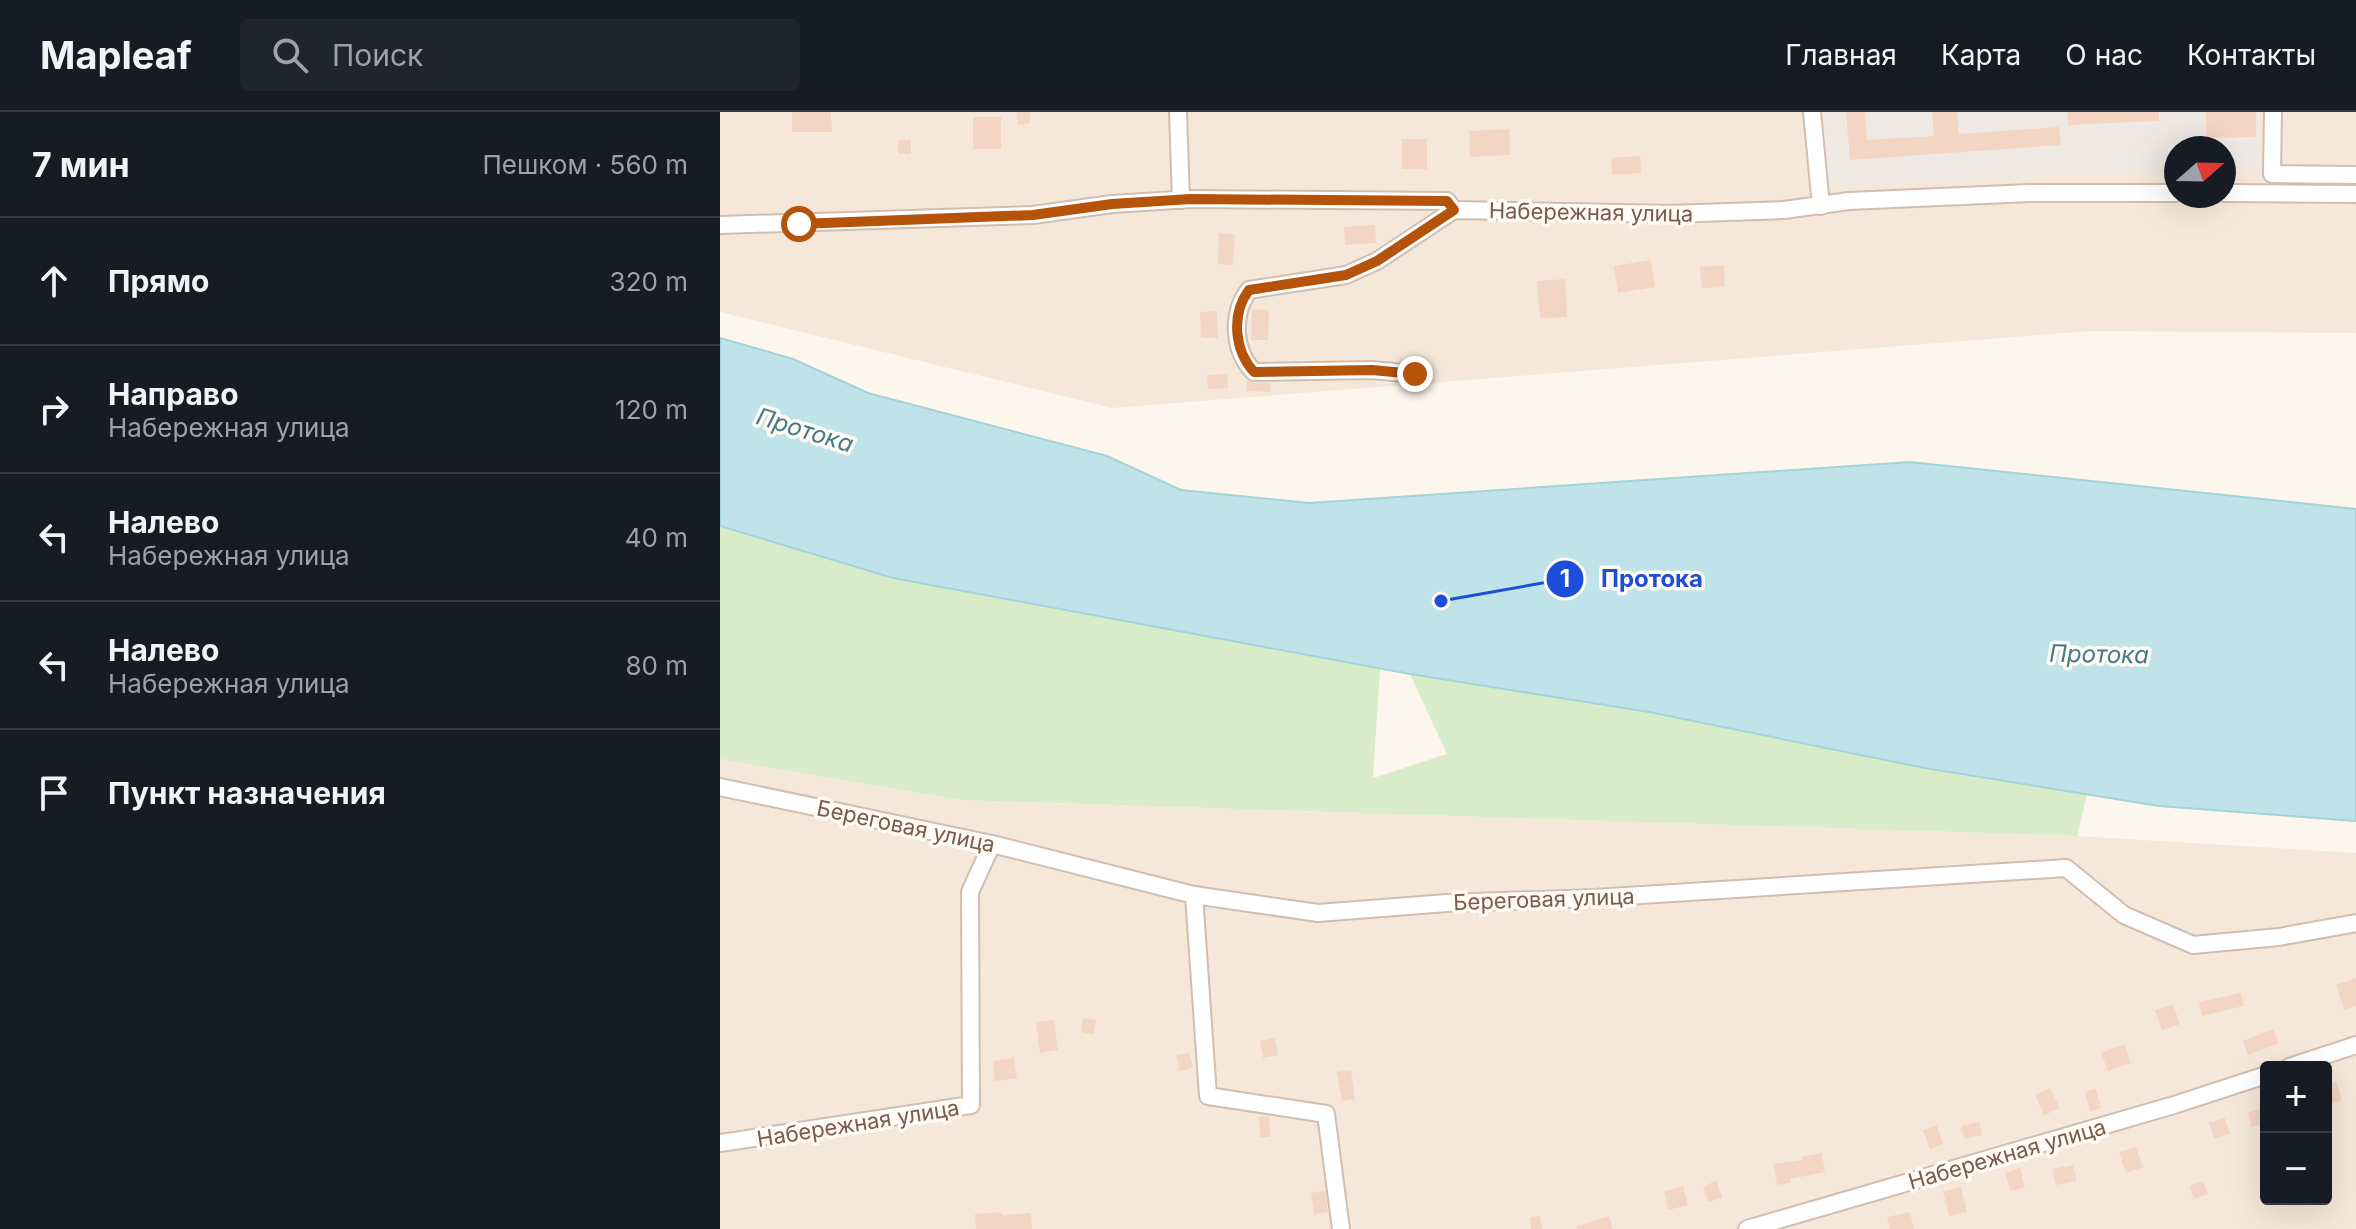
<!DOCTYPE html>
<html lang="ru">
<head>
<meta charset="utf-8">
<style>
  :root { --surface:#171b24; --page:#20242c; --text:#f1f3f6; --muted:#9ea1a6; --line:#363941 }
  body { margin:0; font-family:Inter,sans-serif; background:var(--page); color:var(--text) }
  .controls { position:absolute; right:24px; bottom:24px; display:grid; overflow:hidden; border-radius:8px; box-shadow:0 8px 32px #0002 }
  .controls button { width:72px; height:72px; display:grid; place-items:center; padding:0; border:0; border-bottom:2px solid var(--line); background:var(--surface); color:var(--text); font:40px sans-serif }
  .compass { position:absolute; left:1444px; top:24px; width:72px; height:72px; border-radius:50%; background:var(--surface); box-shadow:0 8px 32px #0002; rotate:70deg }
  .stop { position:absolute; width:24px; height:24px; margin:-18px; border:6px solid #b45309; border-radius:50%; background:#fff }
  .stop.end { background:#b45309; border-color:#fff; box-shadow:0 2px 8px #0008 }
  .list { margin:0; padding:0; list-style:none }
  h2 { display:flex; justify-content:space-between; align-items:center; height:104px; margin:0; padding:0 32px; font-size:34px }
  h2 small { font-size:26px; font-weight:400; color:var(--muted) }
  .list li { display:grid; grid-template-columns:52px 1fr auto; gap:24px; align-items:center; box-sizing:border-box; height:128px; padding:0 32px; border-top:2px solid var(--line) }
  .list b { display:block; font-size:30px; white-space:nowrap }
  .list p { margin:0; font-size:26px; white-space:nowrap; color:var(--muted) }
  .list em { font-size:26px; font-style:normal; color:var(--muted) }
  .icon { flex:none; width:44px; height:44px; fill:none; stroke:currentColor; stroke-width:2; stroke-linecap:round; stroke-linejoin:round }
  .map { position:relative; flex:none; width:1636px; height:1117px; overflow:hidden }
  header { display:flex; align-items:center; gap:48px; box-sizing:border-box; height:112px; padding:0 40px; background:var(--surface); border-bottom:2px solid var(--line) }
  header strong { font-size:38px }
  nav { display:flex; gap:44px; margin-inline-start:auto; font-size:28px }
  .search { width:560px; height:72px; background:var(--page); display:flex; align-items:center; gap:20px; box-sizing:border-box; padding:0 28px; border-radius:8px; color:var(--muted); font-size:30px }
  main { display:flex }
  aside { flex:1; background:var(--surface) }
  .map>svg:first-child { display:block }
</style>
</head>
<body>
<header>
<strong>Mapleaf</strong>
<div class="search"><svg class="icon" aria-label="search" viewBox="0 0 24 24"><circle cx="10" cy="10" r="6"/><path d="M15 15l6 6"/></svg>Поиск</div>
<nav><a>Главная</a><a>Карта</a><a>О нас</a><a>Контакты</a></nav>
</header>
<main>
<aside>
<h2>7 мин<small>Пешком · 560 m</small></h2>
<ul class="list">
<li><svg class="icon" aria-label="ahead" viewBox="0 0 24 24"><path d="M12 20V5M6 11l6-6 6 6"/></svg><div><b>Прямо</b></div><em>320 m</em></li>
<li><svg class="icon" aria-label="right" viewBox="0 0 24 24"><path d="M7 20v-9h11M14 6l5 5-5 5"/></svg><div><b>Направо</b><p>Набережная улица</p></div><em>120 m</em></li>
<li><svg class="icon" aria-label="left" viewBox="0 0 24 24"><path d="M17 20v-9H6M10 6l-5 5 5 5"/></svg><div><b>Налево</b><p>Набережная улица</p></div><em>40 m</em></li>
<li><svg class="icon" aria-label="left" viewBox="0 0 24 24"><path d="M17 20v-9H6M10 6l-5 5 5 5"/></svg><div><b>Налево</b><p>Набережная улица</p></div><em>80 m</em></li>
<li><svg class="icon" aria-label="arrive" viewBox="0 0 24 24"><path d="M6 21V4h12l-3 4 3 4H6"/></svg><div><b>Пункт назначения</b></div></li>
</ul>
</aside>
<div class="map">
<svg width="1636" height="1117" viewBox="0 0 1636 1117">
  <rect width="100%" height="100%" fill="#fdf6ec"/>
  <g fill="#f5e8da" fill-rule="evenodd">
    <path d="M0,0H1636V221L1370,219L392,296L0,200ZM1456,36H1504V84H1456Z"/>
    <path d="M0,647L239,688L1357,724L1636,741V1117H0ZM1546,955H1606V1087H1546Z"/>
  </g>
  <polygon fill="#efe9e4" points="1099,0 1542,0 1542,55 1504,56 1504,36 1456,36 1456,58 1104,74"/>
  <polygon fill="#d8ecc9" points="0,414 173,466 660,557 653,666 727,642 690,562 929,600 1205,656 1367,683 1357,724 239,688 0,647"/>
  <polygon fill="#bfe3e8" stroke="#a5d3da" stroke-width="2" points="0,226 73,247 148,281 387,344 461,378 589,391 1190,350 1636,397 1636,709 1439,694 1205,656 929,600 690,562 173,466 0,414"/>
  <g fill="#f3d5c3">
    <polygon points="72,0 111,0 112,20 72,20"/>
    <polygon points="297,0 310,0 310,11 298,13"/>
    <polygon points="1126,0 1145,0 1147,28 1214,24 1212,0 1237,0 1239,22 1339,15 1341,33 1130,48"/>
    <polygon points="1347,0 1439,0 1439,9 1348,13"/>
    <polygon points="1486,0 1536,0 1536,25 1486,26"/>
    <rect x="253" y="5" width="28" height="32"/>
    <polygon points="789,17 790,43 750,45 749,19"/>
    <rect x="682" y="27" width="25" height="30"/>
    <rect x="178" y="28" width="13" height="14"/>
    <polygon points="920,44 921,61 892,63 891,46"/>
    <polygon points="655,113 656,131 625,133 624,115"/>
    <polygon points="499,121 515,122 513,153 498,152"/>
    <polygon points="931,148 935,175 898,181 894,154"/>
    <polygon points="1004,153 1005,175 982,176 980,155"/>
    <polygon points="845,167 847,205 820,206 817,169"/>
    <polygon points="532,197 549,198 548,228 531,228"/>
    <polygon points="497,199 498,226 481,226 480,200"/>
    <polygon points="507,262 508,276 488,277 487,263"/>
    <polygon points="527,268 534,271 551,271 550,280 526,279"/>
    <polygon points="1636,866 1636,894 1624,898 1616,873"/>
    <polygon points="1521,881 1524,894 1482,904 1479,890"/>
    <polygon points="1453,892 1460,912 1442,918 1435,898"/>
    <polygon points="363,906 376,908 374,922 361,920"/>
    <polygon points="334,908 338,938 320,941 316,910"/>
    <polygon points="1553,917 1559,931 1528,943 1523,929"/>
    <polygon points="555,926 558,943 543,946 540,929"/>
    <polygon points="1405,932 1411,951 1388,959 1381,941"/>
    <polygon points="470,941 473,956 459,959 456,943"/>
    <polygon points="294,946 297,966 275,969 273,949"/>
    <polygon points="631,958 635,987 622,989 617,960"/>
    <polygon points="1617,970 1622,989 1608,993 1606,973"/>
    <polygon points="1330,976 1340,996 1324,1003 1315,983"/>
    <polygon points="1376,977 1381,996 1370,999 1365,980"/>
    <polygon points="1546,994 1546,1010 1532,1015 1527,1001"/>
    <polygon points="549,1004 550,1025 540,1025 539,1005"/>
    <polygon points="1505,1006 1510,1022 1494,1027 1489,1011"/>
    <polygon points="1259,1010 1262,1023 1244,1027 1241,1014"/>
    <polygon points="1217,1013 1223,1032 1210,1037 1203,1018"/>
    <polygon points="1416,1035 1423,1055 1406,1061 1399,1040"/>
    <polygon points="1102,1041 1105,1060 1070,1067 1071,1071 1057,1073 1054,1052 1082,1048 1081,1045"/>
    <polygon points="1353,1053 1357,1069 1336,1073 1333,1057"/>
    <polygon points="1300,1056 1305,1075 1291,1079 1285,1061"/>
    <polygon points="997,1069 1002,1086 988,1090 983,1074"/>
    <polygon points="1483,1069 1488,1082 1474,1087 1469,1074"/>
    <polygon points="963,1074 968,1093 948,1098 944,1079"/>
    <polygon points="1241,1075 1247,1100 1229,1104 1223,1079"/>
    <polygon points="605,1079 608,1100 594,1102 591,1081"/>
    <polygon points="281,1100 282,1103 311,1101 312,1117 256,1117 255,1102"/>
    <polygon points="1190,1100 1194,1117 1170,1117 1167,1105"/>
    <polygon points="820,1104 822,1117 811,1117 810,1105"/>
    <polygon points="889,1104 893,1117 857,1117 857,1114"/>
  </g>
  <g fill="none" stroke-linecap="round" stroke-linejoin="round">
    <g stroke="#d1beb0" stroke-width="20">
      <g id="minor">
        <polyline points="458,0 461,88"/>
        <polyline points="1092,0 1101,94"/>
        <polyline points="1553,0 1552,62 1636,63"/>
        <polyline points="1504,81 1636,82"/>
        <polyline points="0,113 313,103 392,92 471,87 727,89 734,98"/>
        <path d="M695,262L652,258L534,260C513,239 511,202 529,178L626,163L657,149L734,98L949,102L1064,98L1129,89L1310,81H1456"/>
        <polyline points="0,675 272,732 474,783 598,801 727,791 874,786 1346,756 1404,803 1473,833 1559,825 1636,811"/>
        <polyline points="474,783 488,984 606,1002 621,1117"/>
        <polyline points="1569,955 1636,933"/>
        <polyline points="0,1031 251,993 250,780 272,732"/>
        <polyline points="1027,1117 1454,993 1546,963"/>
      </g>
    </g>
    <use href="#minor" stroke="#fff" stroke-width="16"/>
  </g>
  <g fill="none" stroke-linecap="round" stroke-linejoin="round">
    <path stroke="#b45309" stroke-width="10" d="M79,112L313,103L392,92L471,87L727,89L734,98L657,149L626,163L529,178C511,202 514,238 534,260L652,258L695,262"/>
  </g>
  <g text-anchor="middle" dominant-baseline="central" stroke-width="7" stroke-linejoin="round" paint-order="stroke">
    <g font-size="22" fill="#7a5c4d" stroke="#fffaf3">
      <text transform="translate(871 100) rotate(1)">Набережная улица</text>
      <text transform="translate(186 714) rotate(12)">Береговая улица</text>
      <text transform="translate(824 787) rotate(-2)">Береговая улица</text>
      <text transform="translate(138 1011) rotate(-9)">Набережная улица</text>
      <text transform="translate(1287 1042) rotate(-16)">Набережная улица</text>
    </g>
    <g font-size="24" font-style="italic" fill="#437c86" stroke="#fffaf3">
      <text transform="translate(85 318) rotate(17)">Протока</text>
      <text transform="translate(1379 542) rotate(1)">Протока</text>
    </g>
  </g>
  <path fill="none" stroke="#1d4ed8" stroke-width="3" d="M721 489L845 467"/>
  <g fill="#1d4ed8" stroke="#fffaf3" stroke-width="3">
    <circle cx="721" cy="489" r="8"/>
    <circle cx="845" cy="467" r="20"/>
  </g>
  <g font-size="24" text-anchor="middle" font-weight="bold" fill="#fff">
    <text x="845" y="475">1</text>
  </g>
  <g font-size="24" text-anchor="middle" font-weight="bold" fill="#1d4ed8" stroke="#fffaf3" stroke-width="7" stroke-linejoin="round" paint-order="stroke">
    <text x="932" y="475">Протока</text>
  </g>
</svg>
<div class="controls">
<button>+</button>
<button>−</button>
</div>
<svg class="compass" viewBox="-18 -18 36 36"><path d="M0-13l5 13h-10z" fill="#e53935"/><path d="M0 13l5-13h-10z" fill="#9ea1a6"/></svg>
<div class="stop" style="left:79px;top:112px"></div>
<div class="stop end" style="left:695px;top:262px"></div>
</div>
</main>
</body>
</html>
